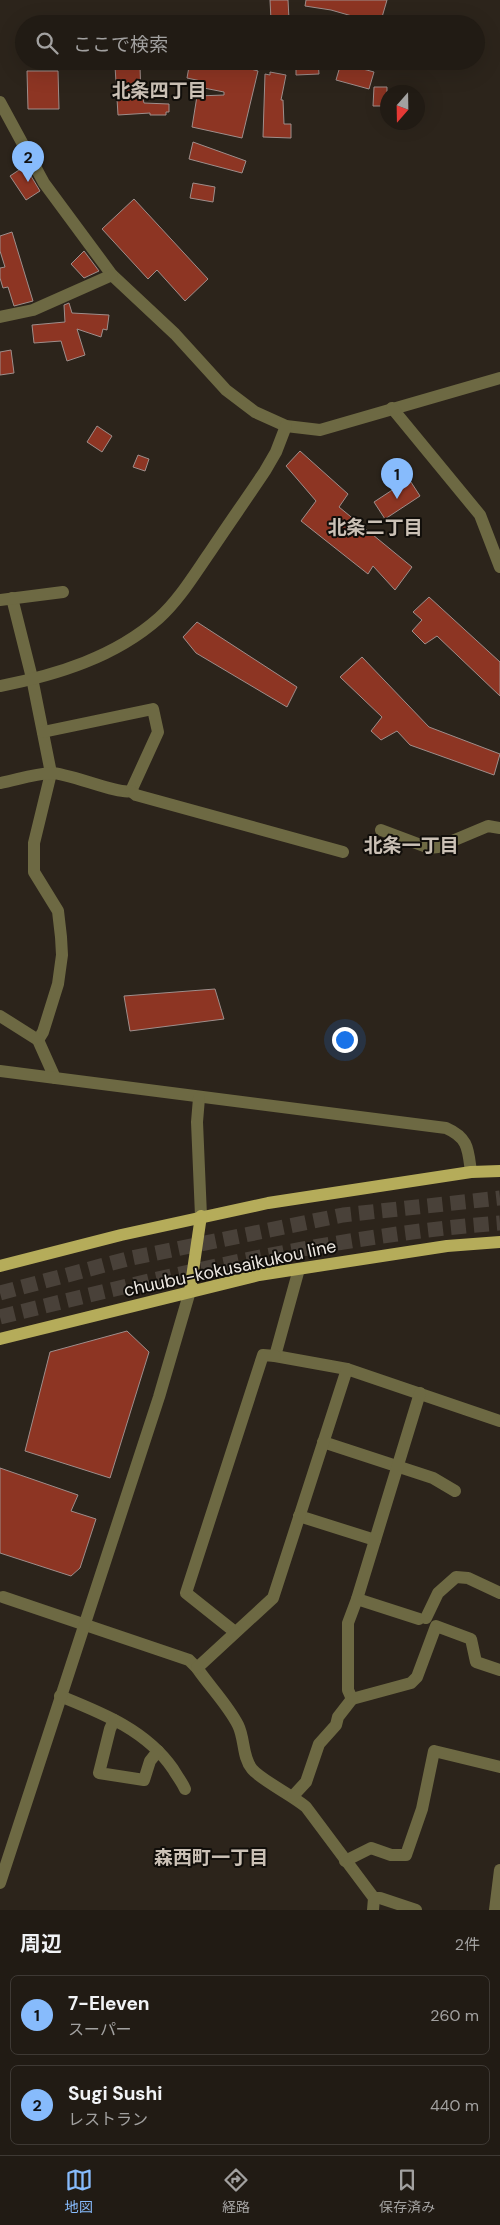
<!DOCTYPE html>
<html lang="ja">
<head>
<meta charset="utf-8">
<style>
  :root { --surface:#211b14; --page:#2d2822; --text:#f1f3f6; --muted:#a2a1a0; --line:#3e3934; --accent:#87bbfc }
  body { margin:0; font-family:"DM Sans","Noto Sans JP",sans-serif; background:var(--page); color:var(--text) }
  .compass { position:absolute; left:380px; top:85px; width:45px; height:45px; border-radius:50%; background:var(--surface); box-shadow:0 5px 20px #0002; rotate:200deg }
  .you { position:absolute; left:344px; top:1039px; width:18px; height:18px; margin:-12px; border:4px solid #fff; border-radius:50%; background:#1a73e8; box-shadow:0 0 0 8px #1a73e833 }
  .badge { display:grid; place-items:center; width:32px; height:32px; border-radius:50%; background:var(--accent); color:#111; font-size:16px; font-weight:700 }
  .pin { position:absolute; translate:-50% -41px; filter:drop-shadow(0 1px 2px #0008) }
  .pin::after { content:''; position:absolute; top:26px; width:18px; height:15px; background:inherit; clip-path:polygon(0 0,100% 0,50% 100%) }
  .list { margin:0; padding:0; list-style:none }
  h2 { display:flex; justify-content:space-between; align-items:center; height:65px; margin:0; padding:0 20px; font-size:21px }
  h2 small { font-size:16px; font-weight:400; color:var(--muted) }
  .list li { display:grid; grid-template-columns:32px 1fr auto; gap:15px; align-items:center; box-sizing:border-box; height:80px; margin:0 10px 10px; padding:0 10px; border:1px solid var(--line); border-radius:8px }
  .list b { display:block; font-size:19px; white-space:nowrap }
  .list p { margin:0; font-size:16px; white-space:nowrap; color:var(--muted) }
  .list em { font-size:16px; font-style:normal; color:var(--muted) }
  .icon { flex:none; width:28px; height:28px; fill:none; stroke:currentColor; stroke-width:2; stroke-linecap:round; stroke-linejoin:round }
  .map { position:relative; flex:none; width:500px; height:1910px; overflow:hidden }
  .search { position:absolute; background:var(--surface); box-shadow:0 5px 20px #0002; left:15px; right:15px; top:15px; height:55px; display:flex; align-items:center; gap:12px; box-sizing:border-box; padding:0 18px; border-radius:28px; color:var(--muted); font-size:19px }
  .sheet { height:245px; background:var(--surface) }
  nav { display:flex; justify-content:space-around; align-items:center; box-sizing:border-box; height:70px; border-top:1px solid var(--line); background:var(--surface); font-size:14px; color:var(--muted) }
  nav a { display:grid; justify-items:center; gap:2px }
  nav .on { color:var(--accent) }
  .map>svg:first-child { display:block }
</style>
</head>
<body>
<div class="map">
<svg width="500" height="1910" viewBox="0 0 500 1910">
  <rect width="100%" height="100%" fill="#2c241b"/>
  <g fill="#8d3523" stroke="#9e8e8b">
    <polygon points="270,0 288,0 289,19 271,20"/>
    <polygon points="306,0 387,0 380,24 331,10 305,6"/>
    <polygon points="190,61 199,64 200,61 230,61 248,65 247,68 258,71 242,138 192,127 197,96 224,95 224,92 199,87 201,81 187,78"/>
    <polygon points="318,61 319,74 296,75 296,62"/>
    <polygon points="341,63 374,72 369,89 336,80"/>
    <polygon points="115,66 140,66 141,99 143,99 144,103 169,104 169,112 166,112 166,115 150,115 150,113 118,115"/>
    <polygon points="27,71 58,71 59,109 28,109"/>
    <polygon points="270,72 286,75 281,100 283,100 284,124 291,124 291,138 263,137 265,74 270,75"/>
    <polygon points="374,87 387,87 387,106 373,106"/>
    <polygon points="193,142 246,161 242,173 189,159"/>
    <polygon points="25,166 40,191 26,200 10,176"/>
    <polygon points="193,183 215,187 213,202 190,198"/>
    <polygon points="134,199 208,279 185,301 157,270 148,279 102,229"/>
    <polygon points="12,232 33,301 14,306 8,287 3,288 0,278 0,268 5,267 0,251 0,236"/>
    <polygon points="84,251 99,271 84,278 71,264"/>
    <polygon points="69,303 72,313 109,315 107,330 103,329 101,337 77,329 85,355 67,361 61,341 34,343 32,325 65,322 64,305"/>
    <polygon points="11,350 14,373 0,375 0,352"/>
    <polygon points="97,426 112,436 102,452 87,442"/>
    <polygon points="300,451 348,494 339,507 412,567 395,590 373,566 368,574 301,521 316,501 286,466"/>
    <polygon points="138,455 149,459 145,471 133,467"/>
    <polygon points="409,479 420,496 385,519 374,502"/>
    <polygon points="429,597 500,662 500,696 437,636 425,644 412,631 422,620 413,612"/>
    <polygon points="197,622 297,687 287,707 196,653 183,637"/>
    <polygon points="362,657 429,727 500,754 494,775 410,745 397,731 381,740 371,731 382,717 340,677"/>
    <polygon points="215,989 224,1019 130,1031 124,996"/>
    <polygon points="127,1331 149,1352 110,1478 25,1451 50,1352"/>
    <polygon points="0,1468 78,1495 71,1511 96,1519 80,1568 71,1576 0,1553"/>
  </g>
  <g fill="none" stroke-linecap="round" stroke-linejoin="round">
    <g stroke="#494139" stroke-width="15" stroke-dasharray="15 8" stroke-linecap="butt">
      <polyline points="0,1293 127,1259 343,1215 500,1198"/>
      <path d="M0,1317C165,1276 330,1236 500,1223"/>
    </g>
    <g stroke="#6d6943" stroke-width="12">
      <polyline points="0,102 44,183 112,275 175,334 226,390 255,412 286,426 320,430 500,378"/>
      <polyline points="0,317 33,310 112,275"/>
      <polyline points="392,408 480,515 500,567"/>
      <polyline points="12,598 32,678 51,773 34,843 34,872 58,911 61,937 62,955 58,984 43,1032 38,1040"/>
      <polyline points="0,600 63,592"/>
      <path d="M0,686C57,675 115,657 159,618C179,600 194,575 210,552C228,525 247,498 265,471L276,452L286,426"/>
      <path d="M0,783C16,780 34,774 51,773C69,773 119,795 131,791L158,732L153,709L43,732"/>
      <polyline points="131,791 136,795 343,852"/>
      <polyline points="381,830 429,848 438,847 488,826 500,828"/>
      <polyline points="0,1016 38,1040 55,1078"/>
      <path d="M0,1071L446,1128C469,1138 468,1150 471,1172"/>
      <polyline points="199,1098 197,1122 201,1216"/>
      <polyline points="299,1269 275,1356 347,1369 500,1421"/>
      <polyline points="323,1442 433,1478 455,1491"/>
      <polyline points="299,1516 375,1540"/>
      <path d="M3,1597L189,1660L197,1668C210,1687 228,1705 238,1725C245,1739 242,1757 252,1769C261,1780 292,1795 306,1807L374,1898L373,1910"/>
      <polyline points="357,1599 419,1619"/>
      <polyline points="426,1618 438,1593 456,1577 468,1578 500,1593"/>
      <polyline points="235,1632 186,1593 263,1355 275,1356"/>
      <polyline points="197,1668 273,1598 347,1369"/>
      <path d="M60,1696C102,1713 146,1730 173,1769C177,1776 182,1782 185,1789"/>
      <polyline points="352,1699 411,1683 417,1677 436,1626 471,1639 476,1662 500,1670"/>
      <polyline points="114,1720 110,1729 99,1773 144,1780 150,1761 158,1751"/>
      <polyline points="293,1796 306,1782 319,1744 336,1725 338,1717 352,1699 348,1690 348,1623 357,1599 420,1393"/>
      <polyline points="345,1861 371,1848 391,1855 406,1855 422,1809 434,1751 500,1767"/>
      <polyline points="0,1883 159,1397 190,1291"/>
      <polyline points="374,1898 380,1898 416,1910"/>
      <polyline points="495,1910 500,1870"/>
    </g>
    <g stroke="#b5ac5a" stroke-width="12">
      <polyline points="0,1266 121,1235 268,1203 471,1172 500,1171"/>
      <polyline points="190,1291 201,1216"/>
      <polyline points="0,1339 259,1275 447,1246 500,1242"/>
    </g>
  </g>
  <g text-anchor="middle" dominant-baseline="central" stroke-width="4" stroke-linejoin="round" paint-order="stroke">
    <g font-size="18" fill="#ede8e2" stroke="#110e0a">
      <text transform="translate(230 1268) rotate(-12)">chuubu-kokusaikukou line</text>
    </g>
    <g font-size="19" font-weight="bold" fill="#cbc1b6" stroke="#110e0a">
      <text x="159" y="90">北条四丁目</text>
      <text x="375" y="527">北条二丁目</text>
      <text x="411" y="845">北条一丁目</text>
      <text x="211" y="1857">森西町一丁目</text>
    </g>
  </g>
</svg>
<svg class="compass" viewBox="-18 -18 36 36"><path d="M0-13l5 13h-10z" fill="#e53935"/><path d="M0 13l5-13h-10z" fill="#a2a1a0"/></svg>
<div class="you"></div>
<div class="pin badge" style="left:397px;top:499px">1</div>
<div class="pin badge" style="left:28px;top:182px">2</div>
<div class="search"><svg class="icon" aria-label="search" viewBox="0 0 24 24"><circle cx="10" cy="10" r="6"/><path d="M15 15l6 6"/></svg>ここで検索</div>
</div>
<section class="sheet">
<h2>周辺<small>2件</small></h2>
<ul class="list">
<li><span class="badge">1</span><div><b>7-Eleven</b><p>スーパー</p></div><em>260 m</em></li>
<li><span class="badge">2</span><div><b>Sugi Sushi</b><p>レストラン</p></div><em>440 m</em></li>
</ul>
</section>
<nav>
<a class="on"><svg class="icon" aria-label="map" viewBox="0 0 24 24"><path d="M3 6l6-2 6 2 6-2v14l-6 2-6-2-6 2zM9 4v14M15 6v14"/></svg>地図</a>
<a><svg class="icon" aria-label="directions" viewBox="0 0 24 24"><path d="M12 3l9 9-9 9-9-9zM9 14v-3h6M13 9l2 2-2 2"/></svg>経路</a>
<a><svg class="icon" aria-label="saved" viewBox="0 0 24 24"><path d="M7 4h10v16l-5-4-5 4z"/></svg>保存済み</a>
</nav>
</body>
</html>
